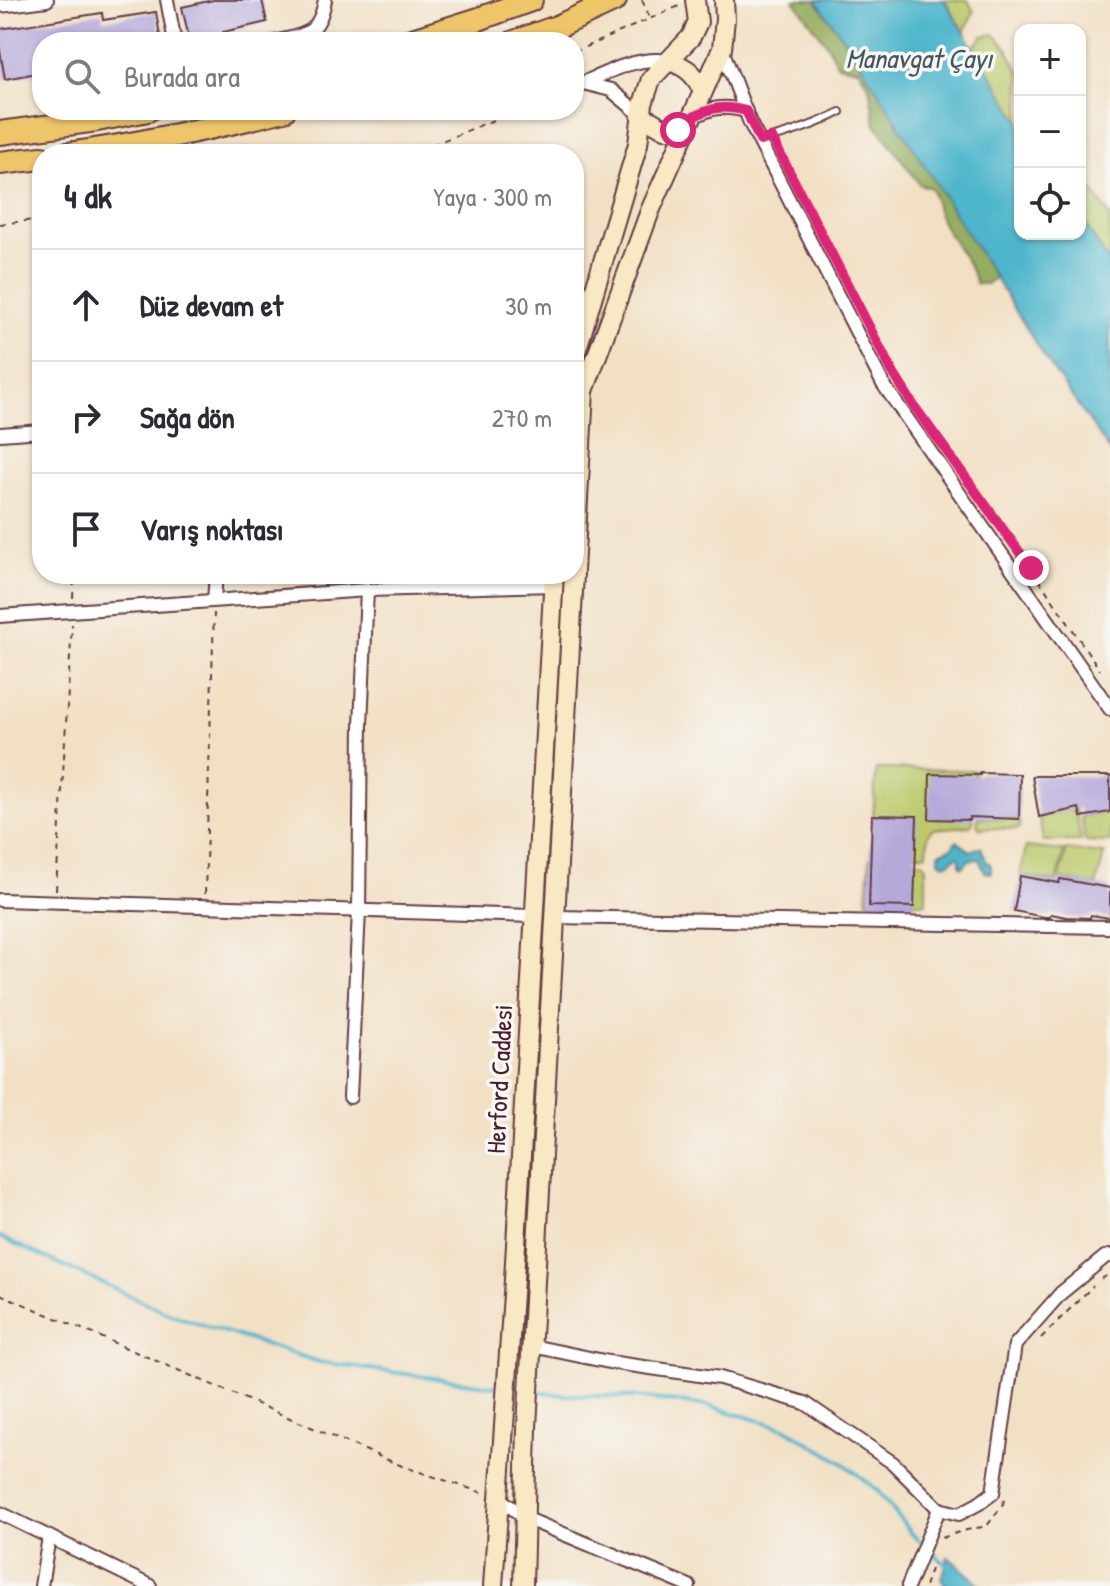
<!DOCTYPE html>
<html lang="tr">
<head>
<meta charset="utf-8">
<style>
  :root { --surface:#fff; --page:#f2f2f3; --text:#2b2b33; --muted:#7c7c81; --line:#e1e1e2 }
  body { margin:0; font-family:"Patrick Hand",sans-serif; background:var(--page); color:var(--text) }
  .controls { position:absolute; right:24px; top:24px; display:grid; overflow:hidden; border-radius:16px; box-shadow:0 2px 6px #0004 }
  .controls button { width:72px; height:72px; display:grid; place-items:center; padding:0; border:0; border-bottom:2px solid var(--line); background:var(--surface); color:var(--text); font:40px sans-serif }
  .stop { position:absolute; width:24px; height:24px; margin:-18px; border:6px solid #db2777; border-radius:50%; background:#fff }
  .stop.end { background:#db2777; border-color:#fff; box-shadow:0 2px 8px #0008 }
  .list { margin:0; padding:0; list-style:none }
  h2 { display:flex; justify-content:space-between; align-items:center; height:104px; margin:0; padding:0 32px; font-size:34px }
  h2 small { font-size:26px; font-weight:400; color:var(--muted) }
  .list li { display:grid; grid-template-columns:52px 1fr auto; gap:24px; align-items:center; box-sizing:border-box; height:112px; padding:0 32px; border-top:2px solid var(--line) }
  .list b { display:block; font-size:30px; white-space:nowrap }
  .list em { font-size:26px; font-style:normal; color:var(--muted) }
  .icon { flex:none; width:44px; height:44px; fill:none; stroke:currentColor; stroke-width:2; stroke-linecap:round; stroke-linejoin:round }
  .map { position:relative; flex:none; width:1110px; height:1586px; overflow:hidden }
  .search { position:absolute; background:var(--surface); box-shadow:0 2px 6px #0004; left:32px; top:32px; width:552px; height:88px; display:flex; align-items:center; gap:20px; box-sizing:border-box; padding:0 28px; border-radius:32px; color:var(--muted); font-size:30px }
  .panel { position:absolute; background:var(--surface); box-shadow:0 2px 6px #0004; left:32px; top:144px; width:552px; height:440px; border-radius:32px }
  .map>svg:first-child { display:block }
</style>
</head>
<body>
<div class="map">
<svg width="1110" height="1586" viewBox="0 0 1110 1586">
  <rect width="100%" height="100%" fill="#f6f6f2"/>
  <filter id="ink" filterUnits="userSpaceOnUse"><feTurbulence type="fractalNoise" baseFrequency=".0125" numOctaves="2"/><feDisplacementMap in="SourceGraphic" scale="16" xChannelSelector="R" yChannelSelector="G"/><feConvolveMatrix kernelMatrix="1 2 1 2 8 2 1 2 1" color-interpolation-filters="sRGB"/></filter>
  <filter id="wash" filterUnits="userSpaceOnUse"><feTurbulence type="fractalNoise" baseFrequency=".006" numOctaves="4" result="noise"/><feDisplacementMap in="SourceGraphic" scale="32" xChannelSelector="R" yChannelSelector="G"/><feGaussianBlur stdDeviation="1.8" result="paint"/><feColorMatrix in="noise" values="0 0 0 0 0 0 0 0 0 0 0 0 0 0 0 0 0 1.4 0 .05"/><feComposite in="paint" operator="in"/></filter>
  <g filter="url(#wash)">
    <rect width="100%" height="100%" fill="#f2e0c5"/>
    <g fill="#bcca6c" stroke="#83744c" stroke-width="2">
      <polygon points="944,0 968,0 974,12 964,32"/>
      <polygon points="994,34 1007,48 1020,73 1020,121 974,48 983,36"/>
      <polygon points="1080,172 1110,216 1110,264 1080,216"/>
      <polygon points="876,769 974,770 973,822 971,826 932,829 928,835 927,854 871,853"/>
      <polygon points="1075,808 1081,841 1043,841 1039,817"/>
      <polygon points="1110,812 1110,842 1085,841 1081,817"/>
      <polygon points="978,818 1019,819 1020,827 1018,829 979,828 977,824"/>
      <polygon points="1026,847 1064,851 1057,882 1020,876"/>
      <polygon points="1066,850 1104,854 1096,886 1060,879"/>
      <polygon points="870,858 923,862 926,865 926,903 867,901"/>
    </g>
    <path fill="#95ae60" stroke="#706646" stroke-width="2" d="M794,0H816L857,58L995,277L987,284H976C969,258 947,238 938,213C934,204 936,197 931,188L920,185L875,123L869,86L858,69L838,65L826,43Z"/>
    <g fill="#4db5cc" stroke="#4c6a7c" stroke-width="2">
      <polygon points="816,0 944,0 1020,121 1020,234 1080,234 1080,216 1110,264 1110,451 1049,364 857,58"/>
      <polygon points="957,841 970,851 981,847 986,861 991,865 991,873 985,872 979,859 969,860 962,867 960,866 960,858 957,856 950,862 944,864 939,861 939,853 953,847 954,843"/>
      <polygon points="948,1557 982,1586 946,1586 942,1579"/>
    </g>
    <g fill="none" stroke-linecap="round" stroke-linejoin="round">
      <g stroke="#4db5cc" stroke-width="4">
        <polyline points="0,1237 175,1316 319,1362 500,1387"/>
        <polyline points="536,1391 563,1395 637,1397 709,1406 785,1428 843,1463 876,1489 912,1534 950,1568"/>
      </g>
    </g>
    <g id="blocks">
      <g fill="#b5a9da">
        <polygon points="213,0 262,0 267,22 223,32 224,37 204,42 190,42 182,7"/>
        <polygon points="156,12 161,42 42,42 42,72 5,79 0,51 0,29 102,13 103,20"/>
        <polygon points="980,773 1020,774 1019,819 970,817 969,820 929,819 930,774 980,775"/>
        <polygon points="1032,776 1110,776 1110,812 1081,817 1079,808 1039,817"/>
        <polygon points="872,815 917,816 914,907 869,906"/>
        <polygon points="1020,876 1059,883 1060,879 1110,888 1110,918 1091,915 1090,918 1066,917 1051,914 1050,917 1044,917 1014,911"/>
      </g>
    </g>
  </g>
  <g filter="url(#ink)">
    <use href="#blocks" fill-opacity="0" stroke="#633c42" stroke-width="2"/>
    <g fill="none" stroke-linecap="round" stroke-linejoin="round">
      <g stroke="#633c42" stroke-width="10">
        <path id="lane" d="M760,141C788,134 814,126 840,112"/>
      </g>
      <g stroke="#633c42" stroke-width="16">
        <g id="street">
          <polyline points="167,0 175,42"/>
          <polyline points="0,6 47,0"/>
          <path d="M275,42C306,34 319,35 325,0"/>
          <polyline points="722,49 750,123 883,384 1110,709"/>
          <polyline points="583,83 611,90 641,115"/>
          <path d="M574,87C604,74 637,55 669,61"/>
          <path d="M691,118C712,107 723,105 746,111"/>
          <polyline points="0,434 42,431"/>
          <polyline points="214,600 216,574"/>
          <polyline points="0,616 367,590 554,585"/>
          <polyline points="0,900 535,916"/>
          <polyline points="555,917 1110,927"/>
          <polyline points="350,1097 359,911 361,725 367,590"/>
          <polyline points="532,1346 609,1362 720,1378 805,1403 893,1463 939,1509"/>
          <polyline points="499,1498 525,1518 689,1586"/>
          <polyline points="0,1513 150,1586"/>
          <polyline points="41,1586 49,1537"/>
          <polyline points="908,1586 939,1509 959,1514 978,1504 993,1493 1015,1345 1061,1293 1105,1257 1110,1256"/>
        </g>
      </g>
      <g stroke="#633c42" stroke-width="22">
        <g id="secondary">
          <path d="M669,61C687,67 695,74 703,91"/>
          <polyline points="641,115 665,129 686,129"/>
          <polyline points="574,359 638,144 643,104 651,79 691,37 698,22 695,0"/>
          <polyline points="574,571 584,391 650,211 722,49 725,19 724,0"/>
          <polyline points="493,1586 514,1280 554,574"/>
          <polyline points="523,1586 527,1427 574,574"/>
        </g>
      </g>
      <g stroke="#633c42" stroke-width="26">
        <g id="highway">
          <polyline points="406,42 476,20 531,0"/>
          <polyline points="514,42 557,27 615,0"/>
          <polyline points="0,133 97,120 148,110"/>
          <path d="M68,154C141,144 213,128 284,110"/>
          <polyline points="0,163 42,158"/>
        </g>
      </g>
      <g stroke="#633c42" stroke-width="2" stroke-dasharray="6 6" stroke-linecap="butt">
        <polyline points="642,0 650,18"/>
        <polyline points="574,52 679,6"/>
        <polyline points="410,154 518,110"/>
        <polyline points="0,224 42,219"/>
        <polyline points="962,472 1031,568 1100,670"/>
        <polyline points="73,598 74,574"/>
        <polyline points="56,890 72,624"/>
        <polyline points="205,894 214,613"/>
        <polyline points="1101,1279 1110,1274"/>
        <polyline points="0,1294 402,1466 483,1493"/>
        <polyline points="1041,1338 1093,1286"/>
        <polyline points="942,1538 962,1531 987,1526 1003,1504 1004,1500"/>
        <polyline points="925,1586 933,1563"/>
      </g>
      <use href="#lane" stroke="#fff" stroke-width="6"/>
      <use href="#street" stroke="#fff" stroke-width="12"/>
      <use href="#secondary" stroke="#f8e8c3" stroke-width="18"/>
      <use href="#highway" stroke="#eec569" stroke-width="22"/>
    </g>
  </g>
  <g fill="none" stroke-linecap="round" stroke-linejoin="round" filter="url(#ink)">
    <path stroke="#db2777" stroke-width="10" d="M678,130L686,129L691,118C712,107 723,105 746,111L760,141L772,138L892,371L914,406L1031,568"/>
  </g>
  <g text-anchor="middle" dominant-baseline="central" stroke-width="7" stroke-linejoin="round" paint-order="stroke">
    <g font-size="26" fill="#4a1f2b" stroke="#f6f6f2">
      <text transform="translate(499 1079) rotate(-87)">Herford Caddesi</text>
    </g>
    <g font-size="28" font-style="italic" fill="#4b5463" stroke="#f6f6f2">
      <text x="919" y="58">Manavgat Çayı</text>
    </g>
  </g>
</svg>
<div class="controls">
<button>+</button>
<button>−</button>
<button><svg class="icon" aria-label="locate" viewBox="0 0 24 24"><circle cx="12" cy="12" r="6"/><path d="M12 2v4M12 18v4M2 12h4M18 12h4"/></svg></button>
</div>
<div class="stop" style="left:678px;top:130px"></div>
<div class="stop end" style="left:1031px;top:568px"></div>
<div class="search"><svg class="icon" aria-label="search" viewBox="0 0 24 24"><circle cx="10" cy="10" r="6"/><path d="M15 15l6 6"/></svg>Burada ara</div>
<section class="panel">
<h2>4 dk<small>Yaya · 300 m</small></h2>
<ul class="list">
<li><svg class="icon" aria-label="ahead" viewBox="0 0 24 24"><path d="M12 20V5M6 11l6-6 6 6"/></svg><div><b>Düz devam et</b></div><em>30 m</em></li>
<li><svg class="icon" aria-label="right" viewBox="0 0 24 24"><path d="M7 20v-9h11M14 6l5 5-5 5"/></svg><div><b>Sağa dön</b></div><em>270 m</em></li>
<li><svg class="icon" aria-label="arrive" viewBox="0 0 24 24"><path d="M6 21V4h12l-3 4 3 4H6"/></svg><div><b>Varış noktası</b></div></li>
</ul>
</section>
</div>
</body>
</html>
